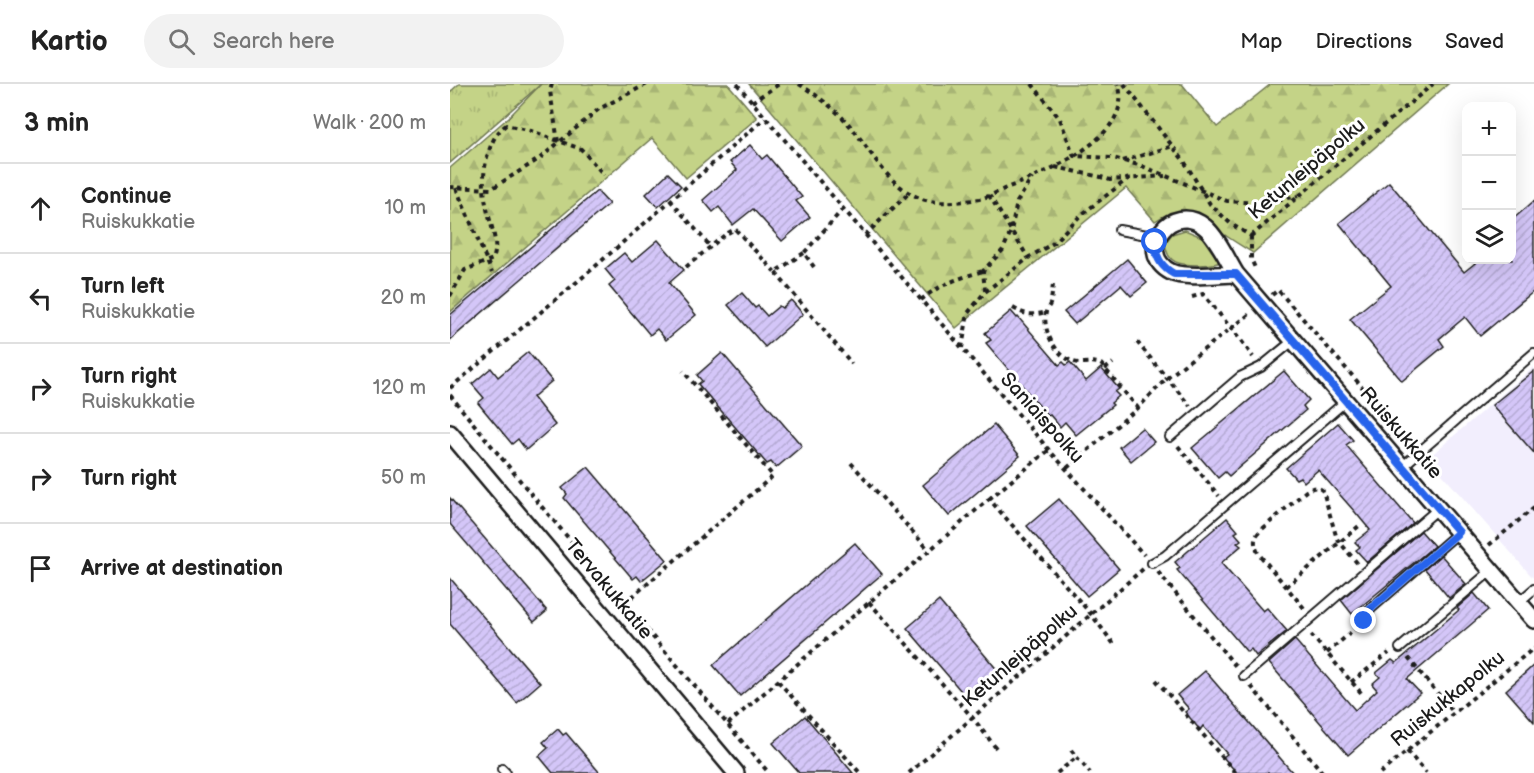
<!DOCTYPE html>
<html lang="en">
<head>
<meta charset="utf-8">
<style>
  :root { --surface:#fff; --page:#f2f2f2; --text:#222; --muted:#767676; --line:#e0e0e0 }
  body { margin:0; font-family:"Balsamiq Sans",sans-serif; background:var(--page); color:var(--text) }
  .controls { position:absolute; right:18px; top:18px; display:grid; overflow:hidden; border-radius:12px; box-shadow:0 6px 24px #0002 }
  .controls button { width:54px; height:54px; display:grid; place-items:center; padding:0; border:0; border-bottom:2px solid var(--line); background:var(--surface); color:var(--text); font:30px sans-serif }
  .stop { position:absolute; width:18px; height:18px; margin:-14px; border:4px solid #2563eb; border-radius:50%; background:#fff }
  .stop.end { background:#2563eb; border-color:#fff; box-shadow:0 2px 6px #0008 }
  .list { margin:0; padding:0; list-style:none }
  h2 { display:flex; justify-content:space-between; align-items:center; height:78px; margin:0; padding:0 24px; font-size:26px }
  h2 small { font-size:20px; font-weight:400; color:var(--muted) }
  .list li { display:grid; grid-template-columns:39px 1fr auto; gap:18px; align-items:center; box-sizing:border-box; height:90px; padding:0 24px; border-top:2px solid var(--line) }
  .list b { display:block; font-size:22px; white-space:nowrap }
  .list p { margin:0; font-size:20px; white-space:nowrap; color:var(--muted) }
  .list em { font-size:20px; font-style:normal; color:var(--muted) }
  .icon { flex:none; width:33px; height:33px; fill:none; stroke:currentColor; stroke-width:2; stroke-linecap:round; stroke-linejoin:round }
  .map { position:relative; flex:none; width:1084px; height:689px; overflow:hidden }
  header { display:flex; align-items:center; gap:36px; box-sizing:border-box; height:84px; padding:0 30px; background:var(--surface); border-bottom:2px solid var(--line) }
  header strong { font-size:28px }
  nav { display:flex; gap:33px; margin-inline-start:auto; font-size:21px }
  .search { width:420px; height:54px; background:var(--page); display:flex; align-items:center; gap:15px; box-sizing:border-box; padding:0 21px; border-radius:33px; color:var(--muted); font-size:22px }
  main { display:flex }
  aside { flex:1; background:var(--surface) }
  .map>svg:first-child { display:block }
</style>
</head>
<body>
<header>
<strong>Kartio</strong>
<div class="search"><svg class="icon" aria-label="search" viewBox="0 0 24 24"><circle cx="10" cy="10" r="6"/><path d="M15 15l6 6"/></svg>Search here</div>
<nav><a>Map</a><a>Directions</a><a>Saved</a></nav>
</header>
<main>
<aside>
<h2>3 min<small>Walk · 200 m</small></h2>
<ul class="list">
<li><svg class="icon" aria-label="ahead" viewBox="0 0 24 24"><path d="M12 20V5M6 11l6-6 6 6"/></svg><div><b>Continue</b><p>Ruiskukkatie</p></div><em>10 m</em></li>
<li><svg class="icon" aria-label="left" viewBox="0 0 24 24"><path d="M17 20v-9H6M10 6l-5 5 5 5"/></svg><div><b>Turn left</b><p>Ruiskukkatie</p></div><em>20 m</em></li>
<li><svg class="icon" aria-label="right" viewBox="0 0 24 24"><path d="M7 20v-9h11M14 6l5 5-5 5"/></svg><div><b>Turn right</b><p>Ruiskukkatie</p></div><em>120 m</em></li>
<li><svg class="icon" aria-label="right" viewBox="0 0 24 24"><path d="M7 20v-9h11M14 6l5 5-5 5"/></svg><div><b>Turn right</b></div><em>50 m</em></li>
<li><svg class="icon" aria-label="arrive" viewBox="0 0 24 24"><path d="M6 21V4h12l-3 4 3 4H6"/></svg><div><b>Arrive at destination</b></div></li>
</ul>
</aside>
<div class="map">
<svg width="1084" height="689" viewBox="0 0 1084 689">
  <defs>
    <pattern id="forest-firs" width="22" height="20" patternUnits="userSpaceOnUse" patternTransform="scale(1.5)"><rect width="22" height="20" fill="#c4d387"/><path d="M5 1l3.5 6h-7zM16 11l3.5 6h-7z" fill="#a8b574"/></pattern>
    <pattern id="park-tufts" width="24" height="20" patternUnits="userSpaceOnUse" patternTransform="scale(1.5)"><rect width="24" height="20" fill="#c4d387"/><path d="M3 7l-1-3M5 7V3M7 7l1-3M15 17l-1-3M17 17v-4M19 17l1-3" fill="none" stroke="#a8b574"/></pattern>
    <pattern id="building-hatch" width="6" height="6" patternUnits="userSpaceOnUse" patternTransform="scale(1.5)"><rect width="6" height="6" fill="#d4c6f8"/><path d="M-1 1l2-2M0 6l6-6M5 7l2-2" fill="none" stroke="#b5aad4"/></pattern>
  </defs>
  <rect width="100%" height="100%" fill="#fff"/>
  <filter id="ink" filterUnits="userSpaceOnUse"><feTurbulence type="fractalNoise" baseFrequency=".0167" numOctaves="2"/><feDisplacementMap in="SourceGraphic" scale="12" xChannelSelector="R" yChannelSelector="G"/><feConvolveMatrix kernelMatrix="1 2 1 2 8 2 1 2 1" color-interpolation-filters="sRGB"/></filter>
  <g filter="url(#ink)">
    <polygon fill="#f2eefd" points="1084,283 1084,495 978,374"/>
    <path fill="#c4d387" stroke="#707852" stroke-width="1.5" d="M735,146L752,153L768,176V179C761,181 755,181 748,181C730,181 717,180 715,159L722,150Z"/>
    <g fill="url(#forest-firs)" stroke="#707852" stroke-width="1.5">
      <polygon points="91,0 278,0 307,34 236,94 202,54 0,228 0,84 59,33"/>
      <path d="M299,0H732L767,43L821,0H998L803,169C792,162 781,156 771,148C767,145 765,141 761,138C744,122 723,125 705,137L676,104L506,244Z"/>
    </g>
    <polygon fill="url(#park-tufts)" stroke="#707852" stroke-width="1.5" points="9,0 91,0 0,79 0,8"/>
    <g fill="url(#building-hatch)" stroke="#1c1c1c" stroke-width="1.5">
      <polygon points="300,61 312,75 317,71 352,113 346,117 360,133 332,157 303,125 283,141 269,123 263,128 253,116 287,86 280,78"/>
      <polygon points="218,89 231,102 208,123 196,110"/>
      <polygon points="939,98 1014,188 1029,176 1062,176 1062,136 1084,117 1084,207 1030,252 1015,233 989,255 994,262 952,297 900,235 941,202 889,139"/>
      <polygon points="147,107 159,120 0,256 0,231"/>
      <polygon points="208,156 234,186 219,199 246,231 216,256 207,245 200,251 159,202 165,197 155,185 174,169 182,178"/>
      <polygon points="677,175 697,199 681,212 671,201 625,240 614,228"/>
      <polygon points="292,209 305,224 308,222 317,232 329,222 332,224 341,216 353,230 315,263 278,221"/>
      <polygon points="561,227 567,234 568,233 609,281 613,278 616,281 620,278 636,297 651,284 669,305 665,308 669,312 661,319 663,321 626,351 615,338 610,343 600,331 598,332 536,259 541,256 535,249"/>
      <polygon points="78,268 102,297 83,313 105,341 76,366 68,355 62,360 28,319 34,314 22,300 41,284 48,293"/>
      <polygon points="272,269 352,362 326,384 321,378 317,380 248,300 252,297 247,291"/>
      <polygon points="834,287 859,316 853,322 856,326 779,392 775,388 768,394 742,364"/>
      <polygon points="1084,287 1084,369 1042,321"/>
      <polygon points="888,339 903,356 896,361 963,439 917,478 906,466 910,463 905,458 920,446 905,428 868,386 854,398 850,393 846,395 836,384"/>
      <polygon points="544,341 570,372 499,432 473,401"/>
      <polygon points="692,344 704,358 681,377 669,363"/>
      <polygon points="138,383 217,476 191,497 187,492 183,495 114,414 117,410 112,404"/>
      <polygon points="0,414 97,527 84,538 0,440"/>
      <polygon points="609,415 669,485 637,512 577,442"/>
      <polygon points="777,434 788,447 785,449 791,456 787,459 791,462 771,479 813,527 817,524 837,547 806,572 801,565 797,568 727,486 730,484 725,478"/>
      <polygon points="971,447 984,462 902,530 891,516"/>
      <polygon points="405,459 432,490 290,612 263,581"/>
      <polygon points="991,471 1016,500 999,514 975,485"/>
      <polygon points="0,494 90,599 67,619 0,540"/>
      <polygon points="1024,509 1038,526 957,595 970,609 898,671 819,579 845,556 905,626 927,606 922,600 930,593 926,589 942,576 946,579 1009,526 1007,524"/>
      <polygon points="489,517 549,588 517,614 457,544"/>
      <polygon points="1084,581 1084,638 1056,606"/>
      <polygon points="755,587 843,689 787,689 773,673 777,670 753,642 750,646 735,628 739,625 727,611"/>
      <polygon points="355,632 403,689 349,689 323,659"/>
      <polygon points="108,645 113,651 116,649 150,689 103,689 89,672 98,664 93,658"/>
    </g>
    <g fill="none" stroke-linecap="round" stroke-linejoin="round">
      <g stroke="#1c1c1c" stroke-width="12">
        <g id="lane">
          <polyline points="669,146 708,153"/>
          <polyline points="720,353 790,293 811,283 844,256"/>
          <polyline points="953,382 1084,269"/>
          <polyline points="702,479 715,472 896,317"/>
          <polyline points="1069,518 1084,505"/>
          <polyline points="917,528 1009,448"/>
          <polyline points="950,564 1042,486"/>
          <polyline points="794,592 989,424"/>
          <polyline points="52,685 56,689"/>
        </g>
      </g>
      <g stroke="#1c1c1c" stroke-width="20">
        <g id="street">
          <path d="M786,190C770,190 735,195 721,188C683,168 722,115 755,143C767,153 778,177 786,190L1084,536"/>
          <polyline points="0,349 286,689"/>
        </g>
      </g>
      <g stroke="#1c1c1c" stroke-width="4" stroke-dasharray="4.5 4.5" stroke-linecap="butt">
        <polyline points="102,0 100,7 108,58"/>
        <polyline points="287,0 599,366 694,471"/>
        <path d="M349,0C368,12 387,26 401,43C423,69 437,101 470,114C486,121 512,118 529,115C539,113 549,107 559,103C595,89 686,52 668,0"/>
        <polyline points="582,0 610,35 624,72 663,74 692,82 777,117 810,119 848,112"/>
        <polyline points="674,0 734,77 760,120 781,140 801,152"/>
        <polyline points="302,18 329,0"/>
        <polyline points="673,77 723,62"/>
        <polyline points="605,83 651,93 660,96 715,92"/>
        <polyline points="0,103 41,105 89,75 149,25 197,0"/>
        <polyline points="6,104 42,189"/>
        <polyline points="539,111 579,175"/>
        <polyline points="220,116 260,162"/>
        <polyline points="415,151 459,109"/>
        <polyline points="801,152 983,0"/>
        <polyline points="801,152 801,175 806,186"/>
        <polyline points="354,169 325,188 402,280"/>
        <polyline points="236,183 276,150 285,145 325,188"/>
        <polyline points="364,183 354,169 393,125"/>
        <path d="M603,201C602,207 602,214 600,220C599,223 596,225 596,228C592,247 606,272 624,278C633,281 642,276 651,280L688,324"/>
        <polyline points="535,207 533,187 553,166 561,147 567,118 582,94"/>
        <polyline points="822,211 828,206 952,349 958,362"/>
        <path d="M0,212L15,186L43,175C50,159 39,138 36,120C33,104 33,89 37,73C41,60 45,49 56,41L81,47L131,65L154,91"/>
        <polyline points="742,213 753,210 790,255 803,273"/>
        <path d="M471,216C490,200 510,194 533,187"/>
        <path d="M563,224C575,231 582,232 596,228"/>
        <polyline points="687,258 740,322"/>
        <polyline points="512,264 518,229 535,208 581,172 602,160 631,131 679,94"/>
        <polyline points="655,285 663,279"/>
        <polyline points="0,304 140,187 315,34"/>
        <polyline points="0,311 86,416 319,689"/>
        <polyline points="728,362 769,412"/>
        <polyline points="401,379 479,466"/>
        <polyline points="617,384 688,324 717,294 801,229"/>
        <polyline points="539,415 599,366"/>
        <polyline points="1039,461 1084,424"/>
        <polyline points="708,488 787,584"/>
        <polyline points="836,503 909,442"/>
        <polyline points="419,518 522,633 546,664"/>
        <polyline points="175,519 323,392 233,287"/>
        <path d="M854,524L808,469C804,459 803,455 810,447L856,407C862,404 867,401 873,407L887,455L908,480"/>
        <polyline points="861,551 913,611"/>
        <polyline points="877,569 913,538"/>
        <polyline points="958,574 1004,629"/>
        <polyline points="706,596 786,689"/>
        <polyline points="328,597 410,689"/>
        <polyline points="901,598 939,569"/>
        <polyline points="801,602 873,689"/>
        <polyline points="278,640 539,415 641,530 666,563"/>
        <polyline points="621,666 640,689"/>
        <polyline points="957,667 976,689"/>
        <polyline points="459,689 693,485"/>
        <polyline points="607,689 627,673"/>
        <polyline points="930,689 1084,564"/>
      </g>
      <use href="#lane" stroke="#fff" stroke-width="8"/>
      <use href="#street" stroke="#fff" stroke-width="15"/>
    </g>
  </g>
  <g fill="none" stroke-linecap="round" stroke-linejoin="round" filter="url(#ink)">
    <path stroke="#2563eb" stroke-width="8" d="M705,158C705,173 711,183 724,190H786L1009,448L917,528L914,537"/>
  </g>
  <g text-anchor="middle" dominant-baseline="central" stroke-width="6" stroke-linejoin="round" paint-order="stroke">
    <g font-size="20" fill="#1c1c1c" stroke="#fff">
      <text transform="translate(857 85) rotate(-40)">Ketunleipäpolku</text>
      <text transform="translate(592 334) rotate(48)">Saniaispolku</text>
      <text transform="translate(951 349) rotate(49)">Ruiskukkatie</text>
      <text transform="translate(159 505) rotate(50)">Tervakukkatie</text>
      <text transform="translate(570 572) rotate(-41)">Ketunleipäpolku</text>
      <text transform="translate(998 615) rotate(-39)">Ruiskukkapolku</text>
    </g>
  </g>
</svg>
<div class="controls">
<button>+</button>
<button>−</button>
<button><svg class="icon" aria-label="layers" viewBox="0 0 24 24"><path d="M12 4l9 5-9 5-9-5zM3 14l9 5 9-5"/></svg></button>
</div>
<div class="stop" style="left:705px;top:158px"></div>
<div class="stop end" style="left:914px;top:537px"></div>
</div>
</main>
</body>
</html>
